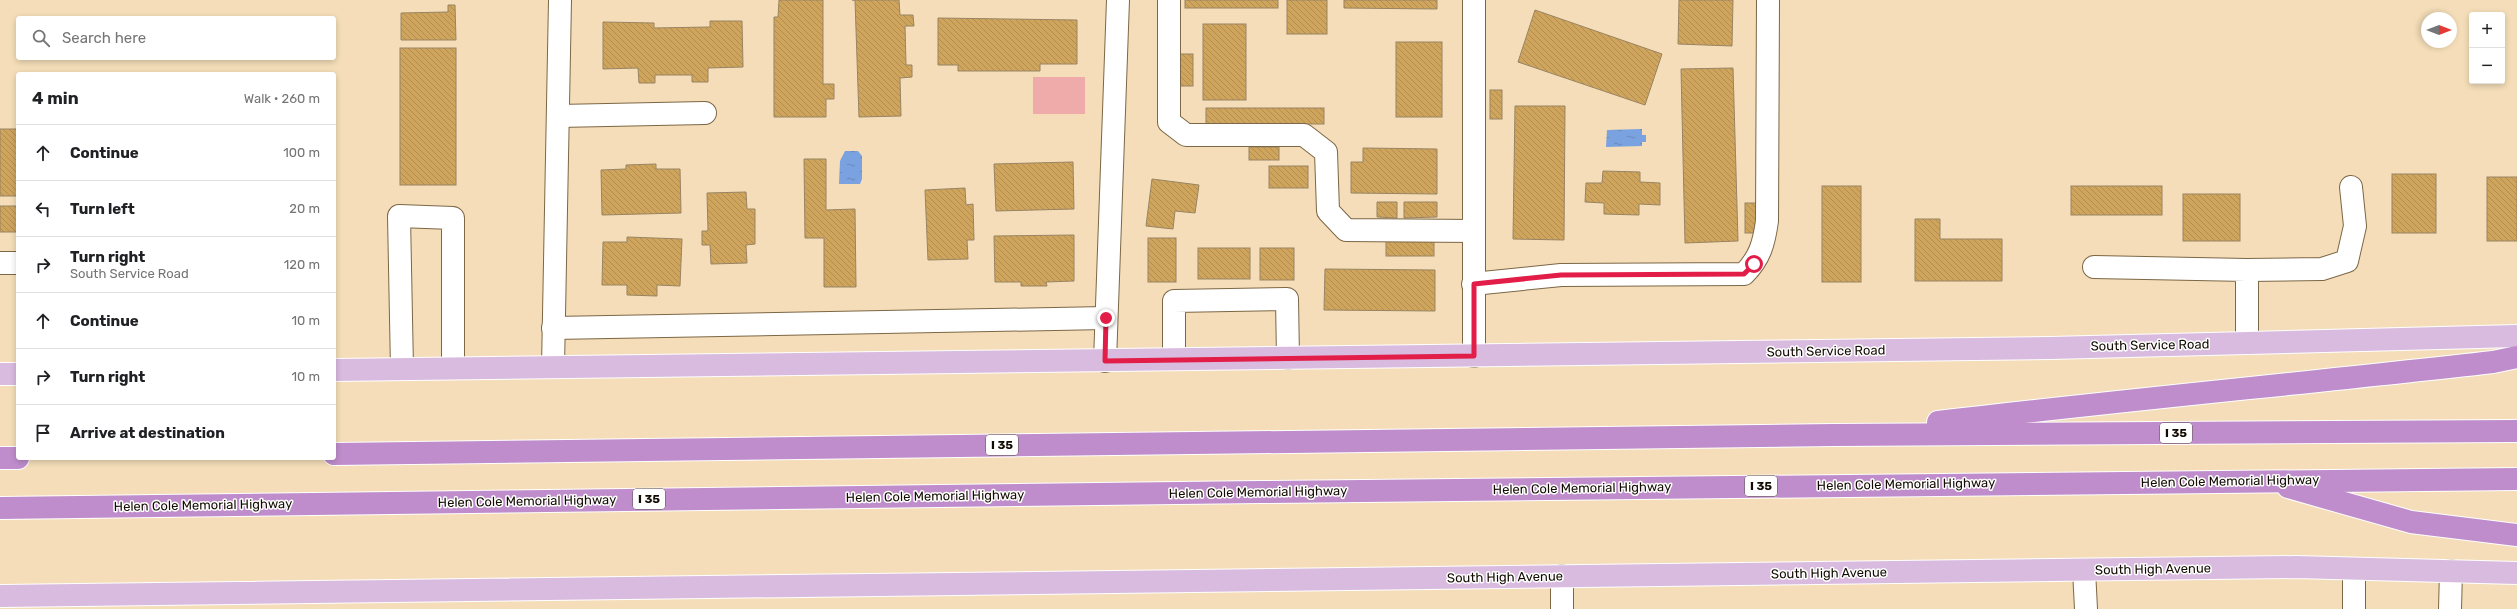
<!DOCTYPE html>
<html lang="en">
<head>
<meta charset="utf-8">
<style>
  :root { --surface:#fff; --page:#f2f2f2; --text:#202124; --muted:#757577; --line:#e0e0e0 }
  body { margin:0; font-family:Rubik,sans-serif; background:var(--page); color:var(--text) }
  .controls { position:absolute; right:12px; top:12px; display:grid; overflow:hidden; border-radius:4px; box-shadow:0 2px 6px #0003 }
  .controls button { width:36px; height:36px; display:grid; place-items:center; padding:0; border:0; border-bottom:1px solid var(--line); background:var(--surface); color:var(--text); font:20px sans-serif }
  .compass { position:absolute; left:2421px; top:12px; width:36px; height:36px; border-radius:50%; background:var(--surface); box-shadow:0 2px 6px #0003; rotate:90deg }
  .stop { position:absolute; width:12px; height:12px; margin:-9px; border:3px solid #e11d48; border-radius:50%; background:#fff }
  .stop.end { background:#e11d48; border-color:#fff; box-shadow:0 1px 4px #0008 }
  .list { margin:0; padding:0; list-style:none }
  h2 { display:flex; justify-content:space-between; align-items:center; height:52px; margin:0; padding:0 16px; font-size:17px }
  h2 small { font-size:13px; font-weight:400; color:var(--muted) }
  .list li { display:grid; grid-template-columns:26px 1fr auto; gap:12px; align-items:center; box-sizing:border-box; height:56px; padding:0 16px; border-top:1px solid var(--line) }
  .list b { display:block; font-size:15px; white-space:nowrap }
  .list p { margin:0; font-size:13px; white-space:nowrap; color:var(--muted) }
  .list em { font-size:13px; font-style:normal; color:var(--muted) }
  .icon { flex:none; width:22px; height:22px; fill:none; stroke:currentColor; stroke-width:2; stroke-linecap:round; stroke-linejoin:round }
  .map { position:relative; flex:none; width:2517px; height:609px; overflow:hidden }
  .search { position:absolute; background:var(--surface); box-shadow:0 2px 6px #0003; left:16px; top:16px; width:320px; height:44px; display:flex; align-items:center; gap:10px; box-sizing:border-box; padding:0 14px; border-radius:4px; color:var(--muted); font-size:15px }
  .panel { position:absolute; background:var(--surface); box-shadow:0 2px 6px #0003; left:16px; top:72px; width:320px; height:388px; border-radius:4px }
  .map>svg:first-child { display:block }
</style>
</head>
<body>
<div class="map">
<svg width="2517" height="609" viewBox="0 0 2517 609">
  <defs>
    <pattern id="water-ripples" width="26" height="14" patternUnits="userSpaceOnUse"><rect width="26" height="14" fill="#7aa1e0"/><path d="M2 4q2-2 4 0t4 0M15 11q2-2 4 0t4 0" fill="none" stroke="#6889be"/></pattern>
    <pattern id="building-back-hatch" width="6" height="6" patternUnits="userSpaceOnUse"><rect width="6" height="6" fill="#cfa55e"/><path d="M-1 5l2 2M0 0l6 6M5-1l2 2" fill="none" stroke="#b18d50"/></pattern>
  </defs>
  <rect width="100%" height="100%" fill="#f4ddb8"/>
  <rect fill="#eeabaa" x="1033" y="77" width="52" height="37"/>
  <g fill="url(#water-ripples)">
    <polygon points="1642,129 1642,135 1646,135 1646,142 1642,142 1642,146 1606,147 1607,130"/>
    <polygon points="845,151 858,151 862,156 862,179 860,184 839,184 840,161"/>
  </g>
  <g fill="url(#building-back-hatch)" stroke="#998462">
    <polygon points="779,0 823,0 823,84 834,84 834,99 826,99 826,117 774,117 774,17 778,17"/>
    <polygon points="852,0 899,0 900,15 913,15 914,26 905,26 906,65 912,65 912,77 900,78 901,116 859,117 855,0"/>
    <rect x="1185" y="0" width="93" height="8"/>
    <rect x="1287" y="0" width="40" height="34"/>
    <polygon points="1344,0 1437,0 1437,9 1344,8"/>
    <polygon points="1679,0 1733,0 1732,46 1678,44"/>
    <polygon points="448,5 455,5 456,40 401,40 401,13 448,12"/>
    <polygon points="1535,10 1662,54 1645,105 1518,62"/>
    <polygon points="938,18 1077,20 1077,64 1040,64 1040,71 958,71 958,65 938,65"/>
    <polygon points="710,21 742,21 743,67 708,68 708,82 692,82 692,75 655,75 655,83 639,83 638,68 603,69 603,22 654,23 654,28 710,27"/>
    <rect x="1203" y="24" width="43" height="76"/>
    <rect x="1396" y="42" width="46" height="75"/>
    <rect x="400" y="48" width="56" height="137"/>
    <rect x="1179" y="54" width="14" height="32"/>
    <polygon points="1733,68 1738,241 1685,243 1681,69"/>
    <rect x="1490" y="90" width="12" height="29"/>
    <polygon points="1515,106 1565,106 1564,240 1513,239"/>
    <rect x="1206" y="108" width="118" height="16"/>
    <rect x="0" y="129" width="18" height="67"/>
    <rect x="1249" y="147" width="30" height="13"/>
    <polygon points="1363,148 1437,149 1437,194 1351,193 1351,162 1363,162"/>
    <polygon points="804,159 826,159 826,210 855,209 856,287 824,287 824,238 805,238"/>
    <polygon points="1073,162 1074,209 996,211 994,164"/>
    <polygon points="656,164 656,169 680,169 681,213 602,215 601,170 626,169 626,165"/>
    <rect x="1269" y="166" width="39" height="22"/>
    <polygon points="1603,171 1640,172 1640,182 1660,183 1660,205 1639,204 1639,215 1604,214 1604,203 1585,202 1586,183 1602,183"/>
    <rect x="2392" y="174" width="44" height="59"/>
    <rect x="2487" y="177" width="30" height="64"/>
    <polygon points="1152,179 1199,185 1195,213 1175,211 1173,229 1146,226"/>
    <rect x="1822" y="186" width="39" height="96"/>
    <rect x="2071" y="186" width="91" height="29"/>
    <polygon points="965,188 966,205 973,204 974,240 967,240 968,259 928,260 925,190"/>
    <polygon points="746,192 747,209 755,209 755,244 746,245 747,263 711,264 710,245 702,245 702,231 708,231 707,193"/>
    <rect x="2183" y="194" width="57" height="47"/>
    <polygon points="1377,202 1397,202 1397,218 1377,217"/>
    <polygon points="1404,202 1437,202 1437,217 1404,218"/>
    <rect x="1745" y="203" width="15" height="30"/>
    <rect x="0" y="206" width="18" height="26"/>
    <polygon points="1915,219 1940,219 1940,239 2002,239 2002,281 1915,281"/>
    <polygon points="1074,235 1074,281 1046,282 1047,286 1021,286 1021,282 995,282 994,236"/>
    <polygon points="627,237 682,239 680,286 657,285 657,296 627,295 627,285 602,285 603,242 627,242"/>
    <rect x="1148" y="238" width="28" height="44"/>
    <rect x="1386" y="241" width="48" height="15"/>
    <rect x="1198" y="248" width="52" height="31"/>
    <rect x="1260" y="248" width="34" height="32"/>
    <polygon points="1325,269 1435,270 1435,311 1324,310"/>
  </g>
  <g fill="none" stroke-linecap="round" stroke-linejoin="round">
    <g stroke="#7c6746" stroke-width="24">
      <g id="minor">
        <polyline points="1169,0 1169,122 1186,135 1304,135 1326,152 1328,211 1346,230 1474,231"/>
        <polyline points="1474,0 1474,356"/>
        <polyline points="558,116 705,113"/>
        <polyline points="0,263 18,263"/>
        <polyline points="2094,267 2247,270 2247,343"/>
        <polyline points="2247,270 2322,269 2347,261 2355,226 2351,187"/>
        <path d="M1473,284L1561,275L1744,274C1760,258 1764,243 1767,221L1768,0"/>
        <polyline points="553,328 1106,318"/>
        <polyline points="1174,359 1174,301 1287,299 1288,358"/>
        <polyline points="1105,361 1118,0"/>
        <polyline points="553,367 560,0"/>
        <polyline points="402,369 399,216 453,218 453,368"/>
        <polyline points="2354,569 2354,609"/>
        <polyline points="2084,570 2086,609"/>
        <polyline points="1562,576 1562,609"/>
        <polyline points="2450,609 2451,571"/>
      </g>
    </g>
    <g stroke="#fff" stroke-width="24">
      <g id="major">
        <polyline points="334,370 2050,348 2517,336"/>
        <polyline points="0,374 18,374"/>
        <polyline points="0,596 2296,567 2517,573"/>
      </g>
    </g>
    <g stroke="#fff" stroke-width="24">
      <g id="highway">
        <path d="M1938,422C2123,400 2308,383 2493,362L2517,357"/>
        <polyline points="334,454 1834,435 2517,431"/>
        <polyline points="0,458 18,458"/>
        <polyline points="2288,487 2411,522 2517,535"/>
        <polyline points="0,508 1260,492 2517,479"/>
      </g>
    </g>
    <use href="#minor" stroke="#fff" stroke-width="22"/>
    <use href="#major" stroke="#d9bbe0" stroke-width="22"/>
    <use href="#highway" stroke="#bf8dcb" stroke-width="22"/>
  </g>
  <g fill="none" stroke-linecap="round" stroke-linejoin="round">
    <polyline stroke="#e11d48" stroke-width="5" points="1106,318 1105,361 1474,356 1474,284 1561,275 1744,274 1754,264"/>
  </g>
  <g text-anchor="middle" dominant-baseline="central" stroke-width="3" stroke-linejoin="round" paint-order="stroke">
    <g fill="#fff" stroke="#59544d" stroke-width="1">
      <rect x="2160" y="423" width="32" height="20" rx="3"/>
      <rect x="986" y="435" width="32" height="20" rx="3"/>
      <rect x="1745" y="476" width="32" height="20" rx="3"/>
      <rect x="633" y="489" width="32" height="20" rx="3"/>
    </g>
    <g font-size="12" font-weight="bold" fill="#120b01">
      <text x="2176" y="433">I 35</text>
      <text x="1002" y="445">I 35</text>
      <text x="1761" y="486">I 35</text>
      <text x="649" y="499">I 35</text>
    </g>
    <g font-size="13" fill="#120b01" stroke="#fff">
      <text transform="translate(2150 345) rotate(-1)">South Service Road</text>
      <text transform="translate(1826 351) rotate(-1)">South Service Road</text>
      <text transform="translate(2230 481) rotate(-1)">Helen Cole Memorial Highway</text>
      <text transform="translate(1906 484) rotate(-1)">Helen Cole Memorial Highway</text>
      <text transform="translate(1582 488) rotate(-1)">Helen Cole Memorial Highway</text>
      <text transform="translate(1258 492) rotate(-1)">Helen Cole Memorial Highway</text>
      <text transform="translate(935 496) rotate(-1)">Helen Cole Memorial Highway</text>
      <text transform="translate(527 501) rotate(-1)">Helen Cole Memorial Highway</text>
      <text transform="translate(203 505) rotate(-1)">Helen Cole Memorial Highway</text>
      <text transform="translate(2153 569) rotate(-1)">South High Avenue</text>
      <text transform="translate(1829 573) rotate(-1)">South High Avenue</text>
      <text transform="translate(1505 577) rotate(-1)">South High Avenue</text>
    </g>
  </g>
</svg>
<div class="controls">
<button>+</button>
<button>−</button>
</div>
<svg class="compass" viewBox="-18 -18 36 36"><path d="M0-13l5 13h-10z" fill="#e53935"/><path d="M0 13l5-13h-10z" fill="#757577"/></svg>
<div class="stop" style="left:1754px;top:264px"></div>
<div class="stop end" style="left:1106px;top:318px"></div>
<div class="search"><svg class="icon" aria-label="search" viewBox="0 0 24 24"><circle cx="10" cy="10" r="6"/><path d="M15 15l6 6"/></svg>Search here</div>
<section class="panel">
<h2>4 min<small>Walk · 260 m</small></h2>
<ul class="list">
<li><svg class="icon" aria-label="ahead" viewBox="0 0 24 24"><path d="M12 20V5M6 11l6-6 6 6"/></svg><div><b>Continue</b></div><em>100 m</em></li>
<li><svg class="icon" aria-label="left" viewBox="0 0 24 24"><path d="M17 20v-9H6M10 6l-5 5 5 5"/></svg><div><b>Turn left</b></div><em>20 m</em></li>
<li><svg class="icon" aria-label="right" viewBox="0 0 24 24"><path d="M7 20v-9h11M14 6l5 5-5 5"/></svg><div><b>Turn right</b><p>South Service Road</p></div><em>120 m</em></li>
<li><svg class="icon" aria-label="ahead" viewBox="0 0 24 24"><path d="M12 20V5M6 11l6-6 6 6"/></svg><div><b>Continue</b></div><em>10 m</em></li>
<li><svg class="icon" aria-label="right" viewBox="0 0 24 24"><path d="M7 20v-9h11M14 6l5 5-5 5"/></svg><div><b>Turn right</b></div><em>10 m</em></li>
<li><svg class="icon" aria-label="arrive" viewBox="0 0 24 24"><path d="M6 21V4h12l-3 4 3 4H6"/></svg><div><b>Arrive at destination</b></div></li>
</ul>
</section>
</div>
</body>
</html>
